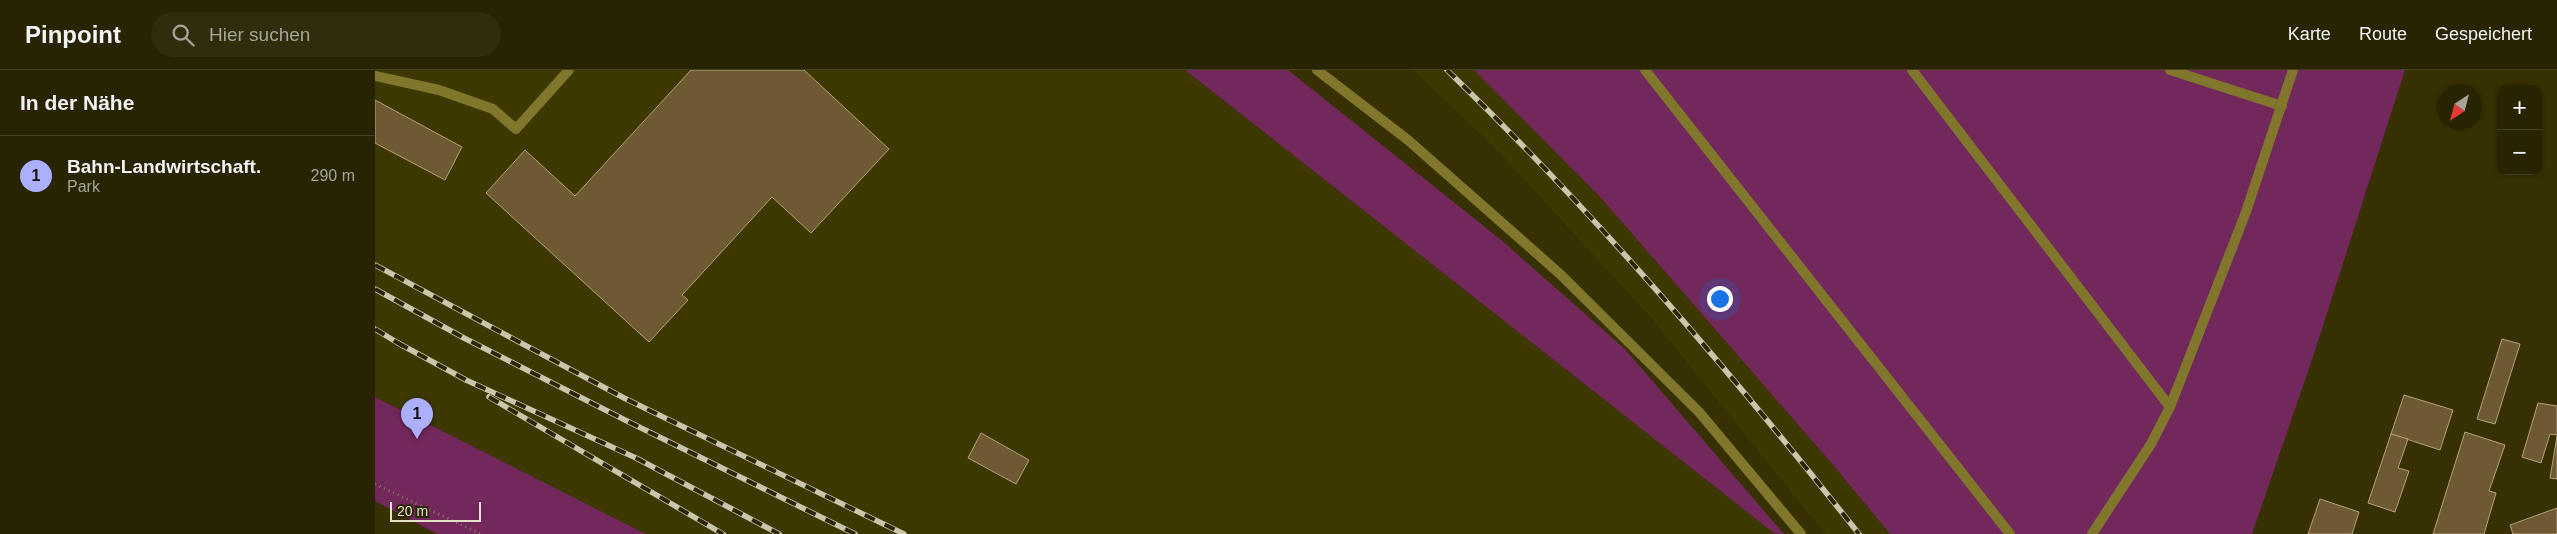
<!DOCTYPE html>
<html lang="de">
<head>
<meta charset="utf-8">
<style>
  :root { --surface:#282402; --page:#302c0c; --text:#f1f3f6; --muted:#a5a499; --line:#444124; --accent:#acaffb }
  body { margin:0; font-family:Helvetica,sans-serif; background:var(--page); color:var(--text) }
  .controls { position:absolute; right:15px; top:15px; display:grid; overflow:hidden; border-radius:10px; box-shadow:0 1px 4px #0004 }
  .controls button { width:45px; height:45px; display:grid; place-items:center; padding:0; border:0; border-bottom:1px solid var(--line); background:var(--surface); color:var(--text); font:25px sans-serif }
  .compass { position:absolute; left:2062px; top:15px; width:45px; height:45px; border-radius:50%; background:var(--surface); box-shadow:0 1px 4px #0004; rotate:216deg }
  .scale { position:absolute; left:15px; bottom:12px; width:91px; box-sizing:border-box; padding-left:5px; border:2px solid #e3e1ca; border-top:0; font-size:14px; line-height:18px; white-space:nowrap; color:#e3e1ca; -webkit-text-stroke:4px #2b2606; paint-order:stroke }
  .you { position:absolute; left:1344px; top:228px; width:18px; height:18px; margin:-12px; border:4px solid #fff; border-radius:50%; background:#1a73e8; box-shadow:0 0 0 8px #1a73e833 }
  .badge { display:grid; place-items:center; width:32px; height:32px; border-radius:50%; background:var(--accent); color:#111; font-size:16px; font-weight:700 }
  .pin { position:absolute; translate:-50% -41px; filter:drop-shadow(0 1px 2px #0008) }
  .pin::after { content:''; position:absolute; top:26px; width:18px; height:15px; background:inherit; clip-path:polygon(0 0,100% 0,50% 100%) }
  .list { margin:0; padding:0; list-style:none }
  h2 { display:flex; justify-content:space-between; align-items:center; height:65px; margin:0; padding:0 20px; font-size:21px }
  h2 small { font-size:16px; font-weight:400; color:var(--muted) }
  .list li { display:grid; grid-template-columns:32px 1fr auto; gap:15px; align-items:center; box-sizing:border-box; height:80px; padding:0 20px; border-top:1px solid var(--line) }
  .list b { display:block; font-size:19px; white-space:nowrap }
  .list p { margin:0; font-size:16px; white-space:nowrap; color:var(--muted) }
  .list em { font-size:16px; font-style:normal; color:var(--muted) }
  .icon { flex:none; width:28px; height:28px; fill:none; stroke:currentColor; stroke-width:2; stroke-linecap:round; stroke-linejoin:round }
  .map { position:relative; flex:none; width:2182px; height:464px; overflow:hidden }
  header { display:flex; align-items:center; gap:30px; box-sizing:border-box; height:70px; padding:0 25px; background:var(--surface); border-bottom:1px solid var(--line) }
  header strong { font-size:24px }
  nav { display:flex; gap:28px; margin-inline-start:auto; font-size:18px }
  .search { width:350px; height:45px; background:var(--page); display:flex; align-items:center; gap:12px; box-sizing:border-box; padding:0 18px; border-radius:28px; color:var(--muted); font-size:19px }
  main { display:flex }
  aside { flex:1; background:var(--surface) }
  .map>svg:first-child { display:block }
</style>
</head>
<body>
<header>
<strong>Pinpoint</strong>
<div class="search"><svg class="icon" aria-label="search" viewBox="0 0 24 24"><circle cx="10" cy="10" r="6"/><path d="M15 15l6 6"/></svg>Hier suchen</div>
<nav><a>Karte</a><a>Route</a><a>Gespeichert</a></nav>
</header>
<main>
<aside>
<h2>In der Nähe<small></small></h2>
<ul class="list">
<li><span class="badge">1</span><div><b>Bahn-Landwirtschaft.</b><p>Park</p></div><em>290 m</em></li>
</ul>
</aside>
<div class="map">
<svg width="2182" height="464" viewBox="0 0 2182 464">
  <rect width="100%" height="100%" fill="#363003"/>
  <g fill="#3d3700">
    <polygon points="0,0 810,0 1400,464 271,464 0,327"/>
    <polygon points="1038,0 1099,0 1107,8 1226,128 1458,395 1515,464 1450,464 1277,249 1121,79"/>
  </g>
  <g fill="#72285a">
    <polygon points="810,0 913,0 1125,169 1250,279 1409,464 1400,464"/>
    <polygon points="1099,0 2030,0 1938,287 1877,464 1515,464 1458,395 1226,128"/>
    <polygon points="0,327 271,464 62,464 0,431"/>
  </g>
  <g fill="#6d5932" stroke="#b8a179">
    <polygon points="316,0 429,0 514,79 436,163 397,127 307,225 313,230 274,272 111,123 150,80 200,126"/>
    <polygon points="0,30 87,77 70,110 0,73"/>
    <polygon points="2127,269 2145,274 2120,354 2102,349"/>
    <polygon points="2029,325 2078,340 2065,380 2016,364"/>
    <polygon points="2163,333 2182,336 2182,365 2175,364 2166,393 2147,387"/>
    <polygon points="2090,362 2130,375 2114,421 2121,423 2109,464 2058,464"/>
    <polygon points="606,363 654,390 641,414 593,388"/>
    <polygon points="2016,364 2033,369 2023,398 2034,401 2020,442 1993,433"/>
    <polygon points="2182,366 2182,409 2175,408"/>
    <polygon points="1945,429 1984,442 1977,464 1933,464"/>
    <polygon points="2182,438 2182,464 2138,464 2135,455"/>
  </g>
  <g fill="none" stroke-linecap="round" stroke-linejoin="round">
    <polyline stroke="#837e5b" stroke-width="3" stroke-dasharray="1 4" stroke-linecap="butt" points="0,414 106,464"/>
    <g stroke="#80762c" stroke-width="10">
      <polyline points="942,0 1033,70 1185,204 1324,342 1426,464"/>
      <polyline points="1270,0 1635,464"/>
      <polyline points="1537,0 1795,337 1776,374 1717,464"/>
      <polyline points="1795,0 1907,36"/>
      <polyline points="0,6 64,20 118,39 141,59 194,0"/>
      <polyline points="1795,337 1871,142 1918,0"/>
    </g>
    <g stroke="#c9c6ac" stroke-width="5.5">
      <g id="rail">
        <path d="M1072,0C1221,144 1355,301 1484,464"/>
        <polyline points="0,195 249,328 529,464"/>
        <polyline points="0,219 89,268 250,350 480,464"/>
        <polyline points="0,259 28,276"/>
        <polyline points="23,273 91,310 261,388 404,464"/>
        <polyline points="114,327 348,464"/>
      </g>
    </g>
    <use href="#rail" stroke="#2b2606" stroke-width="4" stroke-dasharray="11" stroke-linecap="butt"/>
  </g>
</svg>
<div class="controls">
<button>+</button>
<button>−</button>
</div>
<svg class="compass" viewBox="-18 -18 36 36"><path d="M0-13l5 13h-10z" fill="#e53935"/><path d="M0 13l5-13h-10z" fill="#a5a499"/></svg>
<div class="scale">20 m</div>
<div class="you"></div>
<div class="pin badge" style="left:42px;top:369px">1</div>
</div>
</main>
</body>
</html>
